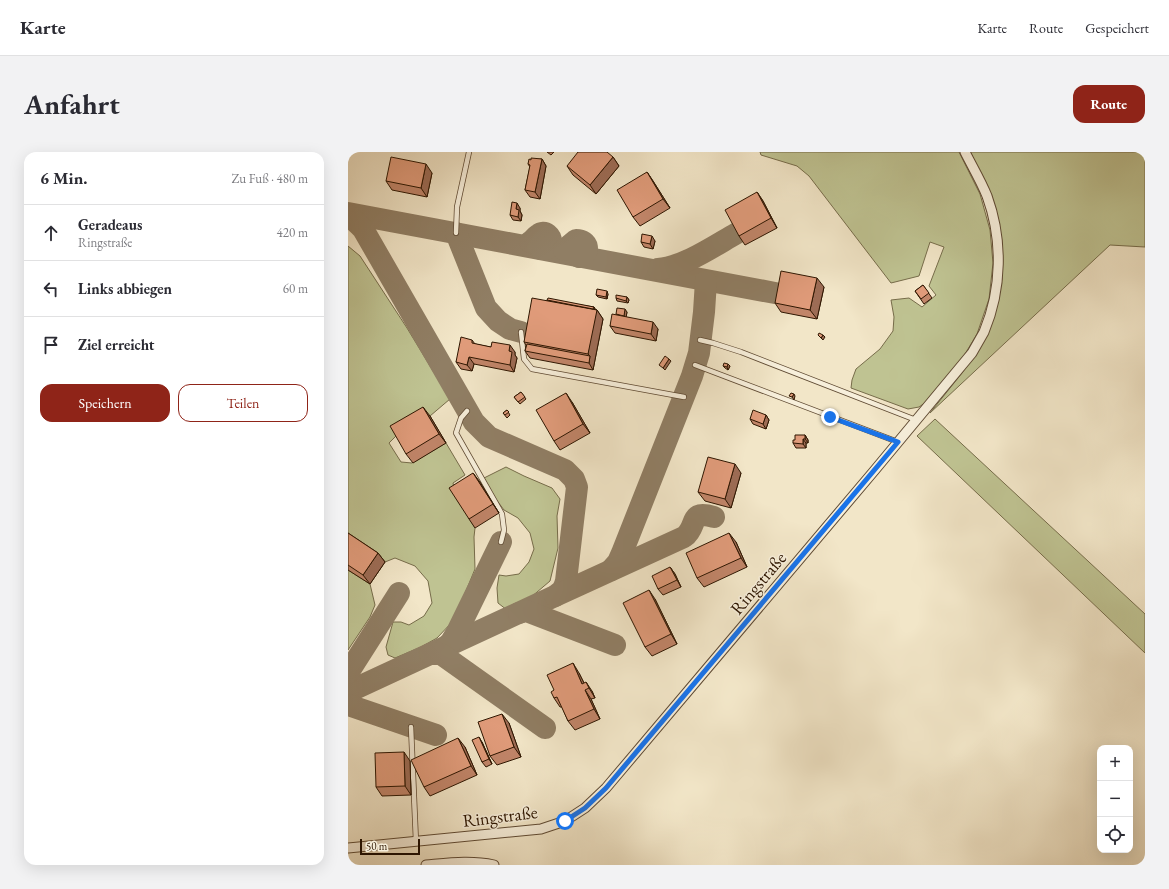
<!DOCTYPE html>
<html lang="de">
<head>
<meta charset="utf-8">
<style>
  :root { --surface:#fff; --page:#f2f2f3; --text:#2b2b33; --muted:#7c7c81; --line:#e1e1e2; --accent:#8f2418 }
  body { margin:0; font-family:"EB Garamond",serif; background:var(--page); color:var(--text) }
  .controls { position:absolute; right:12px; bottom:12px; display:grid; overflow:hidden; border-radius:8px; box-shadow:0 4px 16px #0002 }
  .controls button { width:36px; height:36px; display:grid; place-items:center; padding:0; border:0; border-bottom:1px solid var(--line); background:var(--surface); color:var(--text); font:20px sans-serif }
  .scale { position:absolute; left:12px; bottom:10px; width:60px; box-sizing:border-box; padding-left:4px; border:2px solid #2e1601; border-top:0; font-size:11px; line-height:14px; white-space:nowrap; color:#2e1601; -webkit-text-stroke:3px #f7efdb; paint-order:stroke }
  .stop { position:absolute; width:12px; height:12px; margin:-9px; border:3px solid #1a73e8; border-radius:50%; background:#fff }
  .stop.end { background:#1a73e8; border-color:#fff; box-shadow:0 1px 4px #0008 }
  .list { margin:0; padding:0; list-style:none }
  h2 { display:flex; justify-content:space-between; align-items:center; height:52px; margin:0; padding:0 16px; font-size:17px }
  h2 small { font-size:13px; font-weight:400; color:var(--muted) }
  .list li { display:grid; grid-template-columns:26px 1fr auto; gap:12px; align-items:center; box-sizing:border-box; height:56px; padding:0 16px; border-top:1px solid var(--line) }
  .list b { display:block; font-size:15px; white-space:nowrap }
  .list p { margin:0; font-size:13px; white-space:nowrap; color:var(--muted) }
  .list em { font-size:13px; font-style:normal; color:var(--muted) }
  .actions { display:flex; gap:8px; padding:12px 16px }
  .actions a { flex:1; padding:9px 0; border:1px solid var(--accent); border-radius:12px; text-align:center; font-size:14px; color:var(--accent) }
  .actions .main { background:var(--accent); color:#fff }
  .icon { flex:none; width:22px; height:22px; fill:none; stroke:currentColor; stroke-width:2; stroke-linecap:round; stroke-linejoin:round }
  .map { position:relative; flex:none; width:797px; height:713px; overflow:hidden; border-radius:12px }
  header { display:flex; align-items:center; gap:24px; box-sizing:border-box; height:56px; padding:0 20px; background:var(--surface); border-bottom:1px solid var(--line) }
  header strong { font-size:19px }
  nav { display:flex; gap:22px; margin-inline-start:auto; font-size:14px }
  .intro { display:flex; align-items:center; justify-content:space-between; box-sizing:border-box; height:96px; padding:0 24px }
  h1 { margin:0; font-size:28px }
  .button { padding:10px 18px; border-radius:12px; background:var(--accent); color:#fff; font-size:14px; font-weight:700 }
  main { display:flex; gap:24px; padding:0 24px }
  aside { flex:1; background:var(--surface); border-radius:12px; box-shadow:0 4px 16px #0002 }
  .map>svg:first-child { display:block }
</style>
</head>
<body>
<header>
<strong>Karte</strong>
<nav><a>Karte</a><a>Route</a><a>Gespeichert</a></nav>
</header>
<div class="intro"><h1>Anfahrt</h1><a class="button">Route</a></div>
<main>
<aside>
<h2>6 Min.<small>Zu Fuß · 480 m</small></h2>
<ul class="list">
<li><svg class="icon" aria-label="ahead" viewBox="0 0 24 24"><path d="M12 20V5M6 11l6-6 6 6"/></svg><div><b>Geradeaus</b><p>Ringstraße</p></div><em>420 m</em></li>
<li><svg class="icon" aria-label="left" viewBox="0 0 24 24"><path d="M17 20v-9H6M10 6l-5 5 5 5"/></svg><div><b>Links abbiegen</b></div><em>60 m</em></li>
<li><svg class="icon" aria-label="arrive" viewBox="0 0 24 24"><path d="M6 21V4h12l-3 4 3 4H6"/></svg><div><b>Ziel erreicht</b></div></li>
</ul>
<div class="actions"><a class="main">Speichern</a><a>Teilen</a></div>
</aside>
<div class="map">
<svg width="797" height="713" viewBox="0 0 797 713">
  <rect width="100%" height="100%" fill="#f2e6c8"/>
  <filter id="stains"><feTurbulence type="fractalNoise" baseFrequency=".005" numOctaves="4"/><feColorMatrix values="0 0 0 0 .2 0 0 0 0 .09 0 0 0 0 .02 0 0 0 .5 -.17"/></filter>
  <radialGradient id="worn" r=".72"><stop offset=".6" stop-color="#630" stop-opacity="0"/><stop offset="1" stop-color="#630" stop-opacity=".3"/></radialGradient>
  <g fill="#bfc392" stroke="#766c4a">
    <polygon points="412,0 611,0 632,42 642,78 645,111 641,147 629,182 614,207 581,248 571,255 560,257 503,236 504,228 508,217 532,197 545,179 546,165 543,148 561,146 574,155 588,143 581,134 596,95 582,90 571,124 543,131 461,24 449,14 413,3"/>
    <polygon points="621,0 797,0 797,95 762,93 582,261 614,221 633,193 647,159 654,127 654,91 648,59"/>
    <polygon points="0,94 12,104 59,176 102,247 82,264 49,283 41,291 53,310 64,311 98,291 117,323 105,331 108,345 127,376 126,385 127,417 106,468 89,486 73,495 47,506 40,503 38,495 45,470 53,470 61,473 76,464 84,451 80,429 67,414 47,406 37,410 5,389 0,389"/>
    <polygon points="587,267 797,462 797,501 569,284"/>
    <polygon points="158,315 176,324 204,336 212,347 209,364 210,396 202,429 182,446 159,458 150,451 149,436 151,423 158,424 171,422 181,410 186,397 182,381 170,366 156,358 147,346 136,326"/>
    <polygon points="0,418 22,432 27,453 22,465 0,498"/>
  </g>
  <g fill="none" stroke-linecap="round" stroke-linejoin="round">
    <g stroke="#907e64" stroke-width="22">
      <polyline points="0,61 427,141"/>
      <path d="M0,63L10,72L15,77L126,270L141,285L217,318L226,327L229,335L218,429C216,437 214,439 207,444L0,540"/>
      <polyline points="108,81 138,156 150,169 162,177 173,180"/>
      <path d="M182,90C185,88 187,85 190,83C197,77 204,84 203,92L199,97H193"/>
      <path d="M216,98L228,88C241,88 243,101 231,105"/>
      <path d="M310,117C336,115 366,94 389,81"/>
      <polyline points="263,418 270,410 274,401 344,224 351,201 356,160 358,129"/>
      <path d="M207,444L336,385C351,374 339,357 366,365"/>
      <polyline points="171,461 178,459 181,460 267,493"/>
      <polyline points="98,495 103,490 109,480 153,390"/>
      <polyline points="82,502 93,502 197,576"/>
      <polyline points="0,521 51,441"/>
      <polyline points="0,553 88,583"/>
    </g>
    <g stroke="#5f4a33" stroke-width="6">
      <g id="service">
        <polyline points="108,81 109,55 121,0"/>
        <polyline points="173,180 176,207 184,217 336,245"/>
        <polyline points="352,188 365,191 393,200 568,268"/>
        <polyline points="347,213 550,290"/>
        <polyline points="119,259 113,266 108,281 154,362 156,378 153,390"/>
        <polyline points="63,575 68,690"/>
      </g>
    </g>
    <g stroke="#5f4a33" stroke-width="11">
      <g id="minor">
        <path d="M0,696L193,677L217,669L237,656L258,636L526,319L624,201C628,194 632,187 636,180C654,137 655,88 639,44C633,29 624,14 617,0"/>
        <path d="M78,713C101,711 123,708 146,713"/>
      </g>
    </g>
    <use href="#service" stroke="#f7efdb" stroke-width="4.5"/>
    <use href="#minor" stroke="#f7efdb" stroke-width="9"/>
  </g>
  <g fill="#c18569" stroke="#2e1601">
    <polygon points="199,0 206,0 203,3"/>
    <polygon points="265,5 271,14 248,42 225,23 219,14"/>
    <polygon points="194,7 198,14 192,47 182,45 177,38 182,15 180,12 183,8"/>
    <polygon points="299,20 305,29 322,56 292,74 285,65"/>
    <polygon points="84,21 79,45 44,38 38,29"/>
    <polygon points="409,40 415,49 429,76 397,93 391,84"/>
    <polygon points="172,56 172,59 174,63 173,69 165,68 162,63"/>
    <polygon points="307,89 305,97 296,95 293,90"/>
    <polygon points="575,133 584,146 576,152 567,139"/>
    <polygon points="476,135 469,167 433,160 427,151"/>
    <polygon points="260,142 259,147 250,145 248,143"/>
    <polygon points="279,145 281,148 280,151 269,149 268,146"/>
    <polygon points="199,148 246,155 247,157 249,158 255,167 245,218 182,206 177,199 178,193 176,190"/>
    <polygon points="279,160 278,165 310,177 308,189 267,181 262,174 268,163 268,162"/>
    <polygon points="124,188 127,192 167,200 167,203 169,206 166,220 126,212 124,219 113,217 108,210"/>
    <polygon points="375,214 382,214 380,218 377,216"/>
    <polygon points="173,240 178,247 172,252 166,245"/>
    <polygon points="224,250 242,281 212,298 206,289"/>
    <polygon points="159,258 162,263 159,266 155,261"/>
    <polygon points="418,263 421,268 418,277 405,272 402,267"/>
    <polygon points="82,264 98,291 65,311 58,302"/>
    <polygon points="457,283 460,288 460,291 458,291 458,296 448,296 445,291 447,288"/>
    <polygon points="125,321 151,361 127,376 121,367"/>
    <polygon points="393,321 383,356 357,349 350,340"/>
    <polygon points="0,381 30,401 37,410 22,432 0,418"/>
    <polygon points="388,390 399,415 356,435 349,426"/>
    <polygon points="322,415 327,422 333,435 315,443 310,437"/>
    <polygon points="307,447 329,492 304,504 297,495"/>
    <polygon points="231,521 236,531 244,539 247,546 243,547 252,567 227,578 220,569 214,555 212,555 206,546 206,538"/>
    <polygon points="161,571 173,605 149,613 142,604"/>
    <polygon points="134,590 144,612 138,615 134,610"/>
    <polygon points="117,595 129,623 82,644 76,635"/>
    <polygon points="62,609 63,643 34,644 28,635"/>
  </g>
  <g fill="#9d6c55" stroke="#2e1601">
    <polygon points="265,5 271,14 248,42 242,33"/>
    <polygon points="194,7 198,14 192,47 187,40"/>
    <polygon points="78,12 84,21 79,45 73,36"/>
    <polygon points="299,20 305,29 322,56 315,47"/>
    <polygon points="409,40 415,49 429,76 423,66"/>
    <polygon points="169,51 172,56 172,59 174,63 173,69 170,65 168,57"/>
    <polygon points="304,84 307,89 305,97 302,92"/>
    <polygon points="469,126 476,135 469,167 462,158"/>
    <polygon points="259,139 260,142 259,147 258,145"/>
    <polygon points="279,145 281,148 280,151 278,149"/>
    <polygon points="246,155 248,159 249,158 255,167 245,218 241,211 242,204 240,202"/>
    <polygon points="277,157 279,160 278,166 276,164"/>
    <polygon points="305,170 310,177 308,189 303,182"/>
    <polygon points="475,183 477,185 475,188 473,186"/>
    <polygon points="162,193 167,200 167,203 169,206 166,220 162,213 161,199"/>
    <polygon points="121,205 126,212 124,219 119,213"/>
    <polygon points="321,207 323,209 317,218 315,216"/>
    <polygon points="380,212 382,214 380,218 379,215"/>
    <polygon points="218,241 224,250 242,281 235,272"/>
    <polygon points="446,242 447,244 446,248 444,245"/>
    <polygon points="75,255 82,264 98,291 91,282"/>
    <polygon points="418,263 421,268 418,277 415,272"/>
    <polygon points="457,283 460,288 460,291 457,287"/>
    <polygon points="455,287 458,291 458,296 455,292"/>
    <polygon points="387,312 393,321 383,356 377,347"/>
    <polygon points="125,321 132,330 151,361 145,352"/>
    <polygon points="381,381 388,390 399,415 393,406"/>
    <polygon points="30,401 37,410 22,432 15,423"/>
    <polygon points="322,415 327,422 333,435 329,428"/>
    <polygon points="301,438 307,447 329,492 323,482"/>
    <polygon points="225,511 231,521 239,537 234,532"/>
    <polygon points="238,530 244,539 247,546 241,536"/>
    <polygon points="237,538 243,547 252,567 246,557"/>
    <polygon points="154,562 161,571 173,605 166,595"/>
    <polygon points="131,585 134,590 144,612 141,607"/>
    <polygon points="110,586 117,595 129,623 123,614"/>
    <polygon points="56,600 62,609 63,643 57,634"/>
  </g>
  <g fill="#e09b7a" stroke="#2e1601">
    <polygon points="230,0 259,0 265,5 242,33 219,14"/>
    <polygon points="43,5 78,12 73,36 38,29"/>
    <polygon points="183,6 194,7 187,40 177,38 182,13 180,12 181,7 183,8"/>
    <polygon points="299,20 315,47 285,65 269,38"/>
    <polygon points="409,40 423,66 391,84 377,58"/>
    <polygon points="164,50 169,51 168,57 171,58 170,65 162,63"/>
    <polygon points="294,82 304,84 302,92 293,90"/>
    <polygon points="433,119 469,126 462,158 427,151"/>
    <polygon points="575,133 581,141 573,147 567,139"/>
    <polygon points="249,137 259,139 258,145 248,143"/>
    <polygon points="268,143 279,145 278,149 268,146"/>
    <polygon points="184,146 249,158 240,202 176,190"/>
    <polygon points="200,146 246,155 245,157 199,148"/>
    <polygon points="269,156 277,157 276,164 268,162"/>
    <polygon points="264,162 305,170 303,182 262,174"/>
    <polygon points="471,181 475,183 473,186 470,183"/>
    <polygon points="113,185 124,188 124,191 143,195 144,190 162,193 161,199 164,200 162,213 121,205 119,213 108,210"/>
    <polygon points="179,192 242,204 241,211 177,199"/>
    <polygon points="317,204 321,207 315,216 311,213"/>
    <polygon points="376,211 380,212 379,215 375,214"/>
    <polygon points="173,240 177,245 170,250 166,245"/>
    <polygon points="218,241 235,272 206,289 188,258"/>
    <polygon points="443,241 446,242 444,245 441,244"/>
    <polygon points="75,255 91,282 58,302 42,274"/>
    <polygon points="159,258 161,260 157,263 155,261"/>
    <polygon points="405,258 418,263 415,272 402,267"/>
    <polygon points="447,283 457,283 457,287 455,287 455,292 445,291 445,288 447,288"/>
    <polygon points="360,305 387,312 377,347 350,340"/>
    <polygon points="125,321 145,352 121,367 101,336"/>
    <polygon points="0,381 30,401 15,423 0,413"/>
    <polygon points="381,381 393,406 349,426 338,401"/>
    <polygon points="322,415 329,428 310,437 304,424"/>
    <polygon points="301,438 323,482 297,495 275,451"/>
    <polygon points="225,511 234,532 238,530 241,536 237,538 246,557 220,569 209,545 206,546 203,540 206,538 199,523"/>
    <polygon points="154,562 166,595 142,604 130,570"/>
    <polygon points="131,585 141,607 134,610 124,588"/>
    <polygon points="110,586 123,614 76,635 63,608"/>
    <polygon points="56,600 57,634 28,635 27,601"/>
  </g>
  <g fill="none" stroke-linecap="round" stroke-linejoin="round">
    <polyline stroke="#1a73e8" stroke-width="5" points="217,669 237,656 258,636 550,290 482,265"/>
  </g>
  <g text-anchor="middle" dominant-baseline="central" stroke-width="3" stroke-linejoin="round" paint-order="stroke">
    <g font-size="18" fill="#2e1601" stroke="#f7efdb">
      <text transform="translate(410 431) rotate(-50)">Ringstraße</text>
      <text transform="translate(152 664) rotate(-7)">Ringstraße</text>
    </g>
  </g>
  <rect width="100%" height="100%" filter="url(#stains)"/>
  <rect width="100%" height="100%" fill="url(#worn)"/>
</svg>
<div class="controls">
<button>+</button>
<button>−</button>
<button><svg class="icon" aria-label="locate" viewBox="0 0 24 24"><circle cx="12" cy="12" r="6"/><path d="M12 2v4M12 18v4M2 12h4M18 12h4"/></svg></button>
</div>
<div class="scale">50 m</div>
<div class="stop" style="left:217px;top:669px"></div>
<div class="stop end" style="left:482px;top:265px"></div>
</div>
</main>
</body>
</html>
